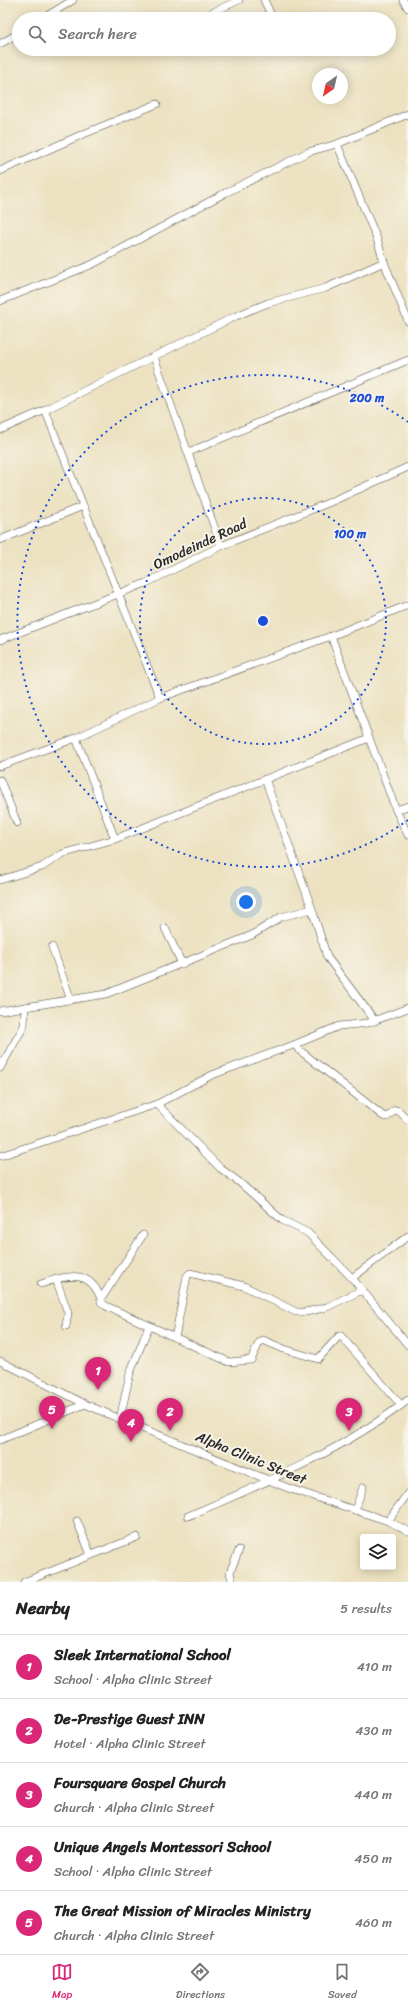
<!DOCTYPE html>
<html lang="en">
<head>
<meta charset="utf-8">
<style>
  :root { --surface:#fff; --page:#f6f6f6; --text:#222; --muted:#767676; --line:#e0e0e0; --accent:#db2777 }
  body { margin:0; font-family:Sriracha,sans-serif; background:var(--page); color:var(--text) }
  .controls { position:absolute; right:12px; bottom:12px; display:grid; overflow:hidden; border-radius:4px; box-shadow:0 2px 10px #0003 }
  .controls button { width:36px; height:36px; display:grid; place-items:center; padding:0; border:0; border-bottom:1px solid var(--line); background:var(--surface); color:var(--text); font:20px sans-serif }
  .compass { position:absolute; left:312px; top:68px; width:36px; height:36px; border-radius:50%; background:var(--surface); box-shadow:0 2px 10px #0003; rotate:214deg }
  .you { position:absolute; left:246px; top:902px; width:14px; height:14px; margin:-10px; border:3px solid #fff; border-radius:50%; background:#1a73e8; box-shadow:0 0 0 6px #1a73e833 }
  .badge { display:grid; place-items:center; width:26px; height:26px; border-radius:50%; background:var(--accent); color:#fff; font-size:13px; font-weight:700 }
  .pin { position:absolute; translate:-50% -33px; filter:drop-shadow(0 1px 2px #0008) }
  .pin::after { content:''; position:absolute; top:21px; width:14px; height:12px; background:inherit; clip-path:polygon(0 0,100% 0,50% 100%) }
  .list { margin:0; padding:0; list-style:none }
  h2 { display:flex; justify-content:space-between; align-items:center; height:52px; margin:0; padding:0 16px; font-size:17px }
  h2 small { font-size:13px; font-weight:400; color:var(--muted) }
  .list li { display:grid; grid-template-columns:26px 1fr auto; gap:12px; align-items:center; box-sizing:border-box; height:64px; padding:0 16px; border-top:1px solid var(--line) }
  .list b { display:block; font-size:15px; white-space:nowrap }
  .list p { margin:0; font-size:13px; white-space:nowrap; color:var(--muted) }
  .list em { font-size:13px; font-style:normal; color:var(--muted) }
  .icon { flex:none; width:22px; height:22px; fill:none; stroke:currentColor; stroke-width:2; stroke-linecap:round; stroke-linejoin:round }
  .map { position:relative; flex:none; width:408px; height:1582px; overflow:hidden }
  .search { position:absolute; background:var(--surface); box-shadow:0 2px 10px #0003; left:12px; right:12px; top:12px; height:44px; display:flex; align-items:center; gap:10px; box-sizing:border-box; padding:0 14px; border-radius:22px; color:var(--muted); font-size:15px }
  .sheet { height:372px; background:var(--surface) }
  nav { display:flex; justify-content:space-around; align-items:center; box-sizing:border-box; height:56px; border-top:1px solid var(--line); background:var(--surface); font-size:11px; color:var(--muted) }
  nav a { display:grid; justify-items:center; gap:2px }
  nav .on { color:var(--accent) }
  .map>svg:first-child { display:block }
</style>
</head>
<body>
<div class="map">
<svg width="408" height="1582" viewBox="0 0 408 1582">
  <rect width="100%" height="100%" fill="#f7f3e8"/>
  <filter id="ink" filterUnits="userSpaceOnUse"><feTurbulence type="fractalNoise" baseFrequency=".025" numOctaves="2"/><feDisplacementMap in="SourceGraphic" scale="8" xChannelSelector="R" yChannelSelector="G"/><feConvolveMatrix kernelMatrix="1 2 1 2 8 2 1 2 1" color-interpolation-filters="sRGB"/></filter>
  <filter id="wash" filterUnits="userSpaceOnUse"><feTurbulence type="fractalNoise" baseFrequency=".012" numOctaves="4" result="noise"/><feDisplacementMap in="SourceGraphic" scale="16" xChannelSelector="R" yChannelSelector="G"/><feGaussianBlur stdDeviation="0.9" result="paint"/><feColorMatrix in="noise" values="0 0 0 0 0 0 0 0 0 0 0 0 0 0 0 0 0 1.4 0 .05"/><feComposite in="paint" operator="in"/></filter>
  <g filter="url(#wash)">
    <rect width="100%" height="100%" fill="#ece2c1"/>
  </g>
  <g filter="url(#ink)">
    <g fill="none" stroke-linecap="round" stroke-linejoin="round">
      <g stroke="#484642" stroke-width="8">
        <g id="street">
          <polyline points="264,0 273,19"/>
          <polyline points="403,0 408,8"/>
          <polyline points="209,14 239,0"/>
          <polyline points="42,19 73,0"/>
          <polyline points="0,44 19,33"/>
          <polyline points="337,144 408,114"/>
          <polyline points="0,171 81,135 157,104"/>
          <polyline points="0,301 93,264 225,193 308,152 337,144 377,239 384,262 408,321"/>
          <polyline points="154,357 221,546"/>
          <polyline points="45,410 160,698"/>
          <polyline points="0,430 45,410 236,316 268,303 326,288 384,262"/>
          <polyline points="189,452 408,360"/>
          <polyline points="0,540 83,506"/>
          <polyline points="331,636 396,810 408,835"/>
          <polyline points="0,640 146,583 221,546 328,503 408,467"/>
          <polyline points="76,738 115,839"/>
          <polyline points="0,766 76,738 160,698 331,636 408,605"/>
          <polyline points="265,779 312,909"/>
          <polyline points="0,780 17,823"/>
          <polyline points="396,810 408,806"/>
          <polyline points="0,880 42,867 62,854 115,839 369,738"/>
          <polyline points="165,928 182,964"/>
          <polyline points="52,947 71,1000"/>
          <polyline points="408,1008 368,1023 339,1026 296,1044 298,1049 383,1116 387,1117 395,1110 399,1111 408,1120"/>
          <polyline points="0,1011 106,994 252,935 281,917 312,909 327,957 375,1021"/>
          <polyline points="0,1068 24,1026 25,1007"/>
          <polyline points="157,1104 220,1168 239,1182 282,1220 308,1233 352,1278 408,1345"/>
          <polyline points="0,1156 157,1104 212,1075 296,1044"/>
          <polyline points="143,1235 101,1299 101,1302 106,1306 229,1362 251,1360 259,1343 263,1340 284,1349 318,1359 339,1336 341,1336 401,1405"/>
          <polyline points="352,1278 408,1236"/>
          <polyline points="56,1279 68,1313 66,1326"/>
          <path d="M41,1284C66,1276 89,1267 101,1299"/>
          <polyline points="175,1338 187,1276 190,1273 244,1286 296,1312 306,1312 327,1307 362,1290"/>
          <polyline points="0,1361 85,1404 120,1419 288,1488 388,1521 408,1531"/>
          <polyline points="120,1419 130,1373 149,1326"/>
          <polyline points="0,1440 85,1404"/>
          <polyline points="355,1510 363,1487"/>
          <path d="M188,1516C263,1484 342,1451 408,1400"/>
          <polyline points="77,1521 91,1555"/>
          <polyline points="388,1521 408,1493"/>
          <polyline points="24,1582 137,1537"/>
          <polyline points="232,1582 230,1572 239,1550"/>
        </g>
      </g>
      <use href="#street" stroke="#fff" stroke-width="7"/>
    </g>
  </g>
  <g fill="none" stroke="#1d4ed8" stroke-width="2" stroke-dasharray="2 4">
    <circle cx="263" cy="621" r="123"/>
    <path d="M408 820A246 246 0 1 1 408 422"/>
  </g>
  <g text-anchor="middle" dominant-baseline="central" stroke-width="4" stroke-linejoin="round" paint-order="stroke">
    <g font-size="14" fill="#2b2b2b" stroke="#f7f3e8">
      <text transform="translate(200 544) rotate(-25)">Omodeinde Road</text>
      <text transform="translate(251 1458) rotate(22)">Alpha Clinic Street</text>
    </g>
  </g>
  <circle cx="263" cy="621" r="6" fill="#1d4ed8" stroke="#f7f3e8" stroke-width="2"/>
  <g font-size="12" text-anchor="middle" font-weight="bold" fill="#1d4ed8" stroke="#f7f3e8" stroke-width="4" stroke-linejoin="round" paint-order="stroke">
    <text x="367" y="402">200 m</text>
    <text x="350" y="538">100 m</text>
  </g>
</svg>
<div class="controls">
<button><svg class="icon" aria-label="layers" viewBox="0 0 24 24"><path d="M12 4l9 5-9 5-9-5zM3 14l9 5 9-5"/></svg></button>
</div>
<svg class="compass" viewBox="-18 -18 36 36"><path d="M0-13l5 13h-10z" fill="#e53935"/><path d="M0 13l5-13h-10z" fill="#767676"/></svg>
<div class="you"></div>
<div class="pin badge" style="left:98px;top:1390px">1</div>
<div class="pin badge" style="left:170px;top:1431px">2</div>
<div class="pin badge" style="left:349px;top:1431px">3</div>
<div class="pin badge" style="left:131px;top:1442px">4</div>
<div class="pin badge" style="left:52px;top:1429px">5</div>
<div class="search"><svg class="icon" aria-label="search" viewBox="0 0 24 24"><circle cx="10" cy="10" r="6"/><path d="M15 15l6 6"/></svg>Search here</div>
</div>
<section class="sheet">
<h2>Nearby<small>5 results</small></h2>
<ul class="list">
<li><span class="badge">1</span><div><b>Sleek International School</b><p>School · Alpha Clinic Street</p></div><em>410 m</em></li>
<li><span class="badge">2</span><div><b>De-Prestige Guest INN</b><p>Hotel · Alpha Clinic Street</p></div><em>430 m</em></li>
<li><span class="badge">3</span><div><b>Foursquare Gospel Church</b><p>Church · Alpha Clinic Street</p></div><em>440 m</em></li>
<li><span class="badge">4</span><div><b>Unique Angels Montessori School</b><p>School · Alpha Clinic Street</p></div><em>450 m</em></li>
<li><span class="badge">5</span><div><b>The Great Mission of Miracles Ministry</b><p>Church · Alpha Clinic Street</p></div><em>460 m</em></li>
</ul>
</section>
<nav>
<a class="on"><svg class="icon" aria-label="map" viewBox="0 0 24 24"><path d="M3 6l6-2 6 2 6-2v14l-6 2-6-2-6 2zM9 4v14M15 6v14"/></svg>Map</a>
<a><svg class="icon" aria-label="directions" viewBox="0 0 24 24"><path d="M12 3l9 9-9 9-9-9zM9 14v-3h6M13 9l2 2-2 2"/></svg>Directions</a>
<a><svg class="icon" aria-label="saved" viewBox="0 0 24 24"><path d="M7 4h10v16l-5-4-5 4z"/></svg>Saved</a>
</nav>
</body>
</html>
